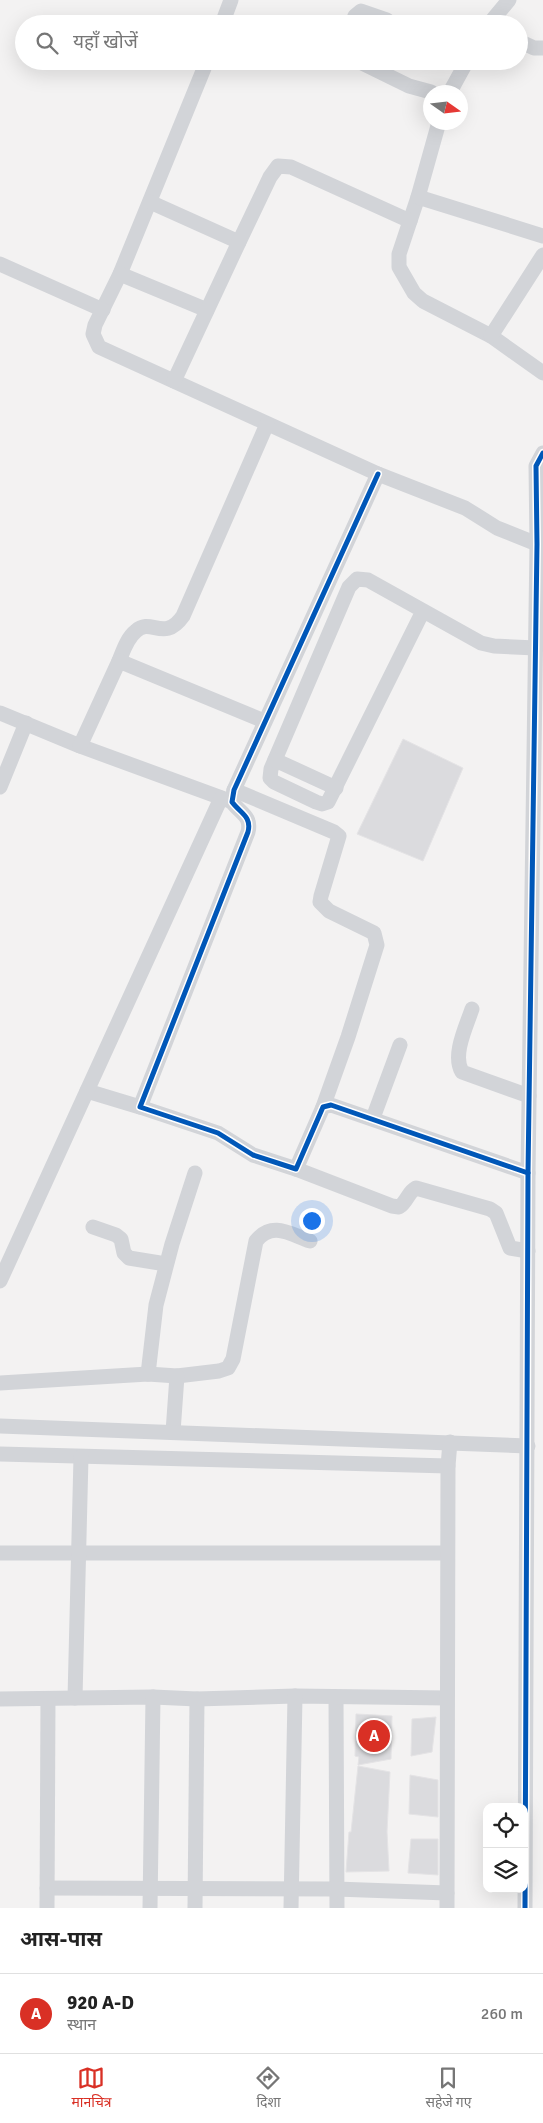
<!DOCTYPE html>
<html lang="hi">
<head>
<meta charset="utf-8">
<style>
  :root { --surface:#fff; --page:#f2f2f2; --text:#222; --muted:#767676; --line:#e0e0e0; --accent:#d93025 }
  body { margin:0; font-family:Signika,"Noto Sans Devanagari",sans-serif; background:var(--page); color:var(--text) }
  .controls { position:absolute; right:15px; bottom:15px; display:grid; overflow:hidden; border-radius:10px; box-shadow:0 5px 20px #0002 }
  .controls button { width:45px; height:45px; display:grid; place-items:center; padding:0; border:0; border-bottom:1px solid var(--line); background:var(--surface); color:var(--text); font:25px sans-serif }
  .compass { position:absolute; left:423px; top:85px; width:45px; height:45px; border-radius:50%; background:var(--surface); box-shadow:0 5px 20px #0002; rotate:104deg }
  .you { position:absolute; left:311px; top:1220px; width:18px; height:18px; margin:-12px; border:4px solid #fff; border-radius:50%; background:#1a73e8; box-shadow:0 0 0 8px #1a73e833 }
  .badge { display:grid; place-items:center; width:32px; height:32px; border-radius:50%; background:var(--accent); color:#fff; font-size:16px; font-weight:700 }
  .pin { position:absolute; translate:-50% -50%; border:2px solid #fff; box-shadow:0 1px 5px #0006 }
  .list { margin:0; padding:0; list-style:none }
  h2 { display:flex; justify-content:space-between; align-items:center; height:65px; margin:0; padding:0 20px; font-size:21px }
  h2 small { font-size:16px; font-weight:400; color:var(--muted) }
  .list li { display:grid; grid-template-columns:32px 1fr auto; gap:15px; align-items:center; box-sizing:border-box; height:80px; padding:0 20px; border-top:1px solid var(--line) }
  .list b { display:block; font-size:19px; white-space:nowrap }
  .list p { margin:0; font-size:16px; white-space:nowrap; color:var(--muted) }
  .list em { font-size:16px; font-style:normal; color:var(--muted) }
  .icon { flex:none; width:28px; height:28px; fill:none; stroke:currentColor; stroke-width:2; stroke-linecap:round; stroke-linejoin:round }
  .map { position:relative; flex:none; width:543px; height:1908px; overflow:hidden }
  .search { position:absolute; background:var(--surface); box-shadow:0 5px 20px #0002; left:15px; right:15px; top:15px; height:55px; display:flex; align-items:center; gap:12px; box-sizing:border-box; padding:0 18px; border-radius:28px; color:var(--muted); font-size:19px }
  .sheet { height:145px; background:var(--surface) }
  nav { display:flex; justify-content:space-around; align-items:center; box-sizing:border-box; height:70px; border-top:1px solid var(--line); background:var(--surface); font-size:14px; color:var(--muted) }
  nav a { display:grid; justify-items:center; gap:2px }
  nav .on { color:var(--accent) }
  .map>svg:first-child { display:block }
</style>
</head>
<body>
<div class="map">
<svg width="543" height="1908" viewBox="0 0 543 1908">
  <rect width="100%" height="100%" fill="#f3f2f2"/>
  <g fill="#dbdbde" stroke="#e4e3e5">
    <polygon points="403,739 463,768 423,861 357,834"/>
    <polygon points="356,1714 392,1716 391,1759 358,1765 359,1757 355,1756"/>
    <polygon points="436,1717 432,1752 411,1756 412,1719"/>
    <polygon points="358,1766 390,1772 387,1832 389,1871 346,1872 349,1832 351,1832"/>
    <polygon points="410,1775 438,1780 438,1817 409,1814"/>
    <polygon points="411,1839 438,1839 438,1875 408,1873"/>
  </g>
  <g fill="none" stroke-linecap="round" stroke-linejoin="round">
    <g stroke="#d2d4d8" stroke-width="15">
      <polyline points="222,24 231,0"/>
      <polyline points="352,24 355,16 361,11 387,20"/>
      <polyline points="489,24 509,0"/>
      <polyline points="519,41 534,48 543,48"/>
      <polyline points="207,61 120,274 95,325 93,334 99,347 378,474 465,508 497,528 537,544"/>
      <polyline points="358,61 409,86 431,92"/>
      <polyline points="450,92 467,61"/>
      <polyline points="439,122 418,197 399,254 399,267 414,293 423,301 491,336 543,373"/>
      <polyline points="418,197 543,236"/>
      <polyline points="150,202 239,242"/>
      <polyline points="0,264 103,310"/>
      <polyline points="120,274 207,310"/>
      <polyline points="491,336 543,255"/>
      <polyline points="174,381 239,242 270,177 278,166 291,167 410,221"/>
      <path d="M378,474L234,790L232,802C240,813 252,816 248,832L140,1107L218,1133L253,1155L296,1169L323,1107L331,1105L528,1173"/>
      <polyline points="423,611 328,802 322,804 316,802 274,782 270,778 271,769 349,587 357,579 368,580 481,643 494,646 536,648"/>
      <path d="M119,661C123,651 127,638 136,631C151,617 164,643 183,616L267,424"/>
      <polyline points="0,713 80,746 230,801"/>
      <polyline points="80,746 119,661 264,721"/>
      <polyline points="275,760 336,788"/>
      <polyline points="0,787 26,723"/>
      <polyline points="234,790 334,832 339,836 321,896 320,902 329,911 374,933 377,945 348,1037 323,1107"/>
      <path d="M472,1009C466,1027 452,1055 462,1072L529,1096"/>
      <polyline points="87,1091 140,1107"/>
      <polyline points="373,1118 400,1045"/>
      <path d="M296,1169L392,1206L399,1207C407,1202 408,1192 416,1188L490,1209L496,1213L510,1248L528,1251"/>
      <polyline points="93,1227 116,1235 121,1239 124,1253 129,1258 166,1264"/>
      <polyline points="0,1281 221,798"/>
      <polyline points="148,1374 156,1305 172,1244 195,1173"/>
      <path d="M177,1376L219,1371L228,1368L233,1359L256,1241C272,1221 290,1234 310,1241"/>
      <polyline points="0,1383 148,1374 177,1376 173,1432"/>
      <polyline points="0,1426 528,1446"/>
      <polyline points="0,1454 448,1466"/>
      <polyline points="0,1553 447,1553"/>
      <polyline points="75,1698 81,1457"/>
      <polyline points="336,1698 337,1908"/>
      <polyline points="0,1699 153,1697 197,1699 295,1696 447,1698"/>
      <polyline points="47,1888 336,1889 447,1893"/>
      <polyline points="47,1908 48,1699"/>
      <polyline points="150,1908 153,1697"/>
      <polyline points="195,1908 197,1699"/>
      <polyline points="291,1908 295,1696"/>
      <polyline points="447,1908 448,1466 450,1442"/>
      <polyline points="525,1908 528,1173 537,544 536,466 543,453"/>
    </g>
    <g stroke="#fff" stroke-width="8">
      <g id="cycleway">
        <path d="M378,474L234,790L232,802C240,813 252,816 248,832L140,1107L218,1133L253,1155L296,1169L323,1107L331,1105L528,1173"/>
        <polyline points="525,1908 528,1173 537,544 536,466 543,453"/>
      </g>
    </g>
    <use href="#cycleway" stroke="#0057b8" stroke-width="5"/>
  </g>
</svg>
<div class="controls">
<button><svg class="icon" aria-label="locate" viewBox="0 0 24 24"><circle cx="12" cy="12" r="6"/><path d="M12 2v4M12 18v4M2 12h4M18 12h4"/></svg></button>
<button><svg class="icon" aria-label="layers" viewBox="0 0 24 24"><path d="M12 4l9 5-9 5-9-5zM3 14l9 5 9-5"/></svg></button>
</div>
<svg class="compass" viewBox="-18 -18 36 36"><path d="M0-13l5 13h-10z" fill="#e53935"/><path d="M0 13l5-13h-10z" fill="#767676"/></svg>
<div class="you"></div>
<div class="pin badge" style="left:374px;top:1736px">A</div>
<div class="search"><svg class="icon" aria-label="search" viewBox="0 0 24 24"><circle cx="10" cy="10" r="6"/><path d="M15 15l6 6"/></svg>यहाँ खोजें</div>
</div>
<section class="sheet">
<h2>आस-पास<small></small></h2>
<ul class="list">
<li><span class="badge">A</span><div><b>920 A-D</b><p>स्थान</p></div><em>260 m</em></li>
</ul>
</section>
<nav>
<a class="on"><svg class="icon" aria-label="map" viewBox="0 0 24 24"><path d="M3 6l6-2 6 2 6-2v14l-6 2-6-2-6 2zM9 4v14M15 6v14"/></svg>मानचित्र</a>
<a><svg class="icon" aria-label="directions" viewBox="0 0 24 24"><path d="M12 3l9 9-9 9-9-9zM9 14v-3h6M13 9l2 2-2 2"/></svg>दिशा</a>
<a><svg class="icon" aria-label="saved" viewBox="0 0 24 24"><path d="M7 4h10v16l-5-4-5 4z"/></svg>सहेजे गए</a>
</nav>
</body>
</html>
